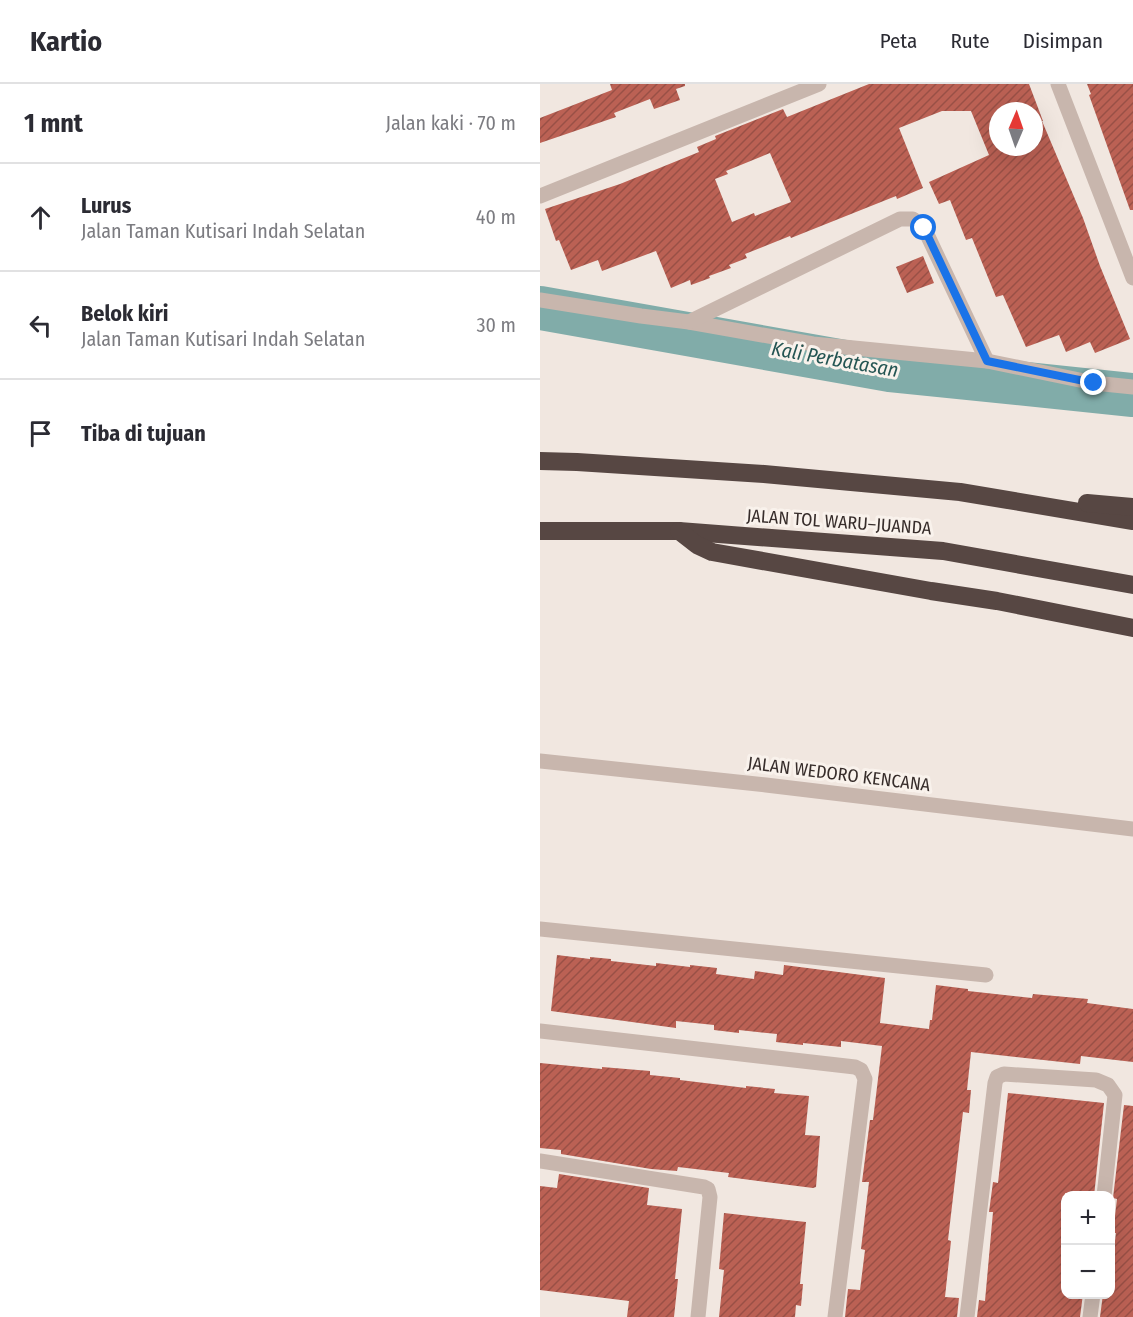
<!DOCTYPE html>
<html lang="id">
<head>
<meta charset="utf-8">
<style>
  :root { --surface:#fff; --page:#f2f2f3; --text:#2b2b33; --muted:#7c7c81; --line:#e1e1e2 }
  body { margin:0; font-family:"Fira Sans Condensed",sans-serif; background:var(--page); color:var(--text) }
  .controls { position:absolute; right:18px; bottom:18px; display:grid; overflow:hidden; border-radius:12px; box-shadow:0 6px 24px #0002 }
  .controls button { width:54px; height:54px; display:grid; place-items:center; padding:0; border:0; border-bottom:2px solid var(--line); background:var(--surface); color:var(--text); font:30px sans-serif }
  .compass { position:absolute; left:449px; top:18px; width:54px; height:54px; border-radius:50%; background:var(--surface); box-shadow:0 6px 24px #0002; rotate:2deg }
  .stop { position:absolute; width:18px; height:18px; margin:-14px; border:4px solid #1a73e8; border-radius:50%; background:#fff }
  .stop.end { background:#1a73e8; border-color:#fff; box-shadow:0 2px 6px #0008 }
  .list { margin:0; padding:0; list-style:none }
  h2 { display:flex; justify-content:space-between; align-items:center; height:78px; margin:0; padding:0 24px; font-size:26px }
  h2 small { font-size:20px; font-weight:400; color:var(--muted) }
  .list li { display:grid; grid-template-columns:39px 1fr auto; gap:18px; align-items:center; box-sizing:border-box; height:108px; padding:0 24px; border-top:2px solid var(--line) }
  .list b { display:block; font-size:22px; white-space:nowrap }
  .list p { margin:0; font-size:20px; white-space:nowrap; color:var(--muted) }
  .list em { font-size:20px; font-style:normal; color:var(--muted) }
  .icon { flex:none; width:33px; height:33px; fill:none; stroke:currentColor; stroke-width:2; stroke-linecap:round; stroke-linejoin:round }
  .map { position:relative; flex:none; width:593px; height:1233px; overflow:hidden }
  header { display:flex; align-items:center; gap:36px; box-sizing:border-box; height:84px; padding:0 30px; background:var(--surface); border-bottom:2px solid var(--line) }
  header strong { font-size:28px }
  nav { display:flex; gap:33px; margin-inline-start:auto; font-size:21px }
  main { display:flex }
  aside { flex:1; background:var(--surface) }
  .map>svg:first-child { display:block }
</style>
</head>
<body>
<header>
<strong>Kartio</strong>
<nav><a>Peta</a><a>Rute</a><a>Disimpan</a></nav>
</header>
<main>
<aside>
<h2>1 mnt<small>Jalan kaki · 70 m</small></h2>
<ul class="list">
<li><svg class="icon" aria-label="ahead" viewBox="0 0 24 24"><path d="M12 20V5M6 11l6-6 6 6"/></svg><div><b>Lurus</b><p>Jalan Taman Kutisari Indah Selatan</p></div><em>40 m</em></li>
<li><svg class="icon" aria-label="left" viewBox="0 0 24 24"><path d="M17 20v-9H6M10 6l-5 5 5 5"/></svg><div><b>Belok kiri</b><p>Jalan Taman Kutisari Indah Selatan</p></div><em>30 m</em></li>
<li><svg class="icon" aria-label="arrive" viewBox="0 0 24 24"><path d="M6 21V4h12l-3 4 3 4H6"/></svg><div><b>Tiba di tujuan</b></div></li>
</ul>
</aside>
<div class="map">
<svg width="593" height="1233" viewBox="0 0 593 1233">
  <defs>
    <pattern id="building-hatch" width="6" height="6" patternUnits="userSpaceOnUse" patternTransform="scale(1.5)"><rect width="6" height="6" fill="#bb6154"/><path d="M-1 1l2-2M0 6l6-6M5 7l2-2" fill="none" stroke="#995046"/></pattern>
  </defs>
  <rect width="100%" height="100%" fill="#f1e7e0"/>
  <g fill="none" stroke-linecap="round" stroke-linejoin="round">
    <polyline stroke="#81aca9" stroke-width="44" points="0,224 350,286 593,311"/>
  </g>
  <g fill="url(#building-hatch)" fill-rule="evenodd">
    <polygon points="70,0 145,0 145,2 136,5 140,16 114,25 110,15 74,29 76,33 0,59 0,34 72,6"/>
    <path d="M329,0H489L503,37H502L543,134L560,182L590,255L555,269L550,258L526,268L519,251L486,263L463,211L456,213L432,154L426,156L410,116L399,120L389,98L449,71L431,27H402L359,44L383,104L357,115L356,112L251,154L250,152L205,170L207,174L189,181L191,184L169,192L170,194L151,201L150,196L131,204L116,167L62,187L58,176L31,186L19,156L16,157L5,125L80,100L159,68L157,63L176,55L175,52L243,25L247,33ZM458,27H494V63H458ZM230,69L251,118L215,132L214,129L192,138L175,95L188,90L186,87Z"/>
    <polygon points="547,0 593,0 593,126 590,126 549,11 551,10"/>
    <polygon points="383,172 394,199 367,209 356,183"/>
    <polygon points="17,871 50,875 50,873 71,875 71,877 116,882 116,879 150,883 150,881 177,884 176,890 214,895 215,887 243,891 244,881 345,894 340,939 389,945 390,936 392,936 396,901 428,905 428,907 492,914 493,910 548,915 547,919 593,925 593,978 541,972 540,980 431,968 427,1006 431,1006 429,1029 423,1028 408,1156 411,1157 405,1213 419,1214 417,1233 305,1233 308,1205 320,1206 325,1166 321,1165 329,1098 322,1098 330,1036 333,1036 342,962 301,957 301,963 263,959 263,961 236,958 237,950 199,946 199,949 174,946 174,941 136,937 136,944 11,927"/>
    <polygon points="0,979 62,985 62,983 110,987 110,991 140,994 140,996 206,1004 206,1002 235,1005 234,1009 269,1012 265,1051 280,1052 276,1103 273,1104 188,1093 189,1089 138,1083 137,1087 111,1085 21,1070 21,1066 0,1064"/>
    <polygon points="468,1009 564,1019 554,1112 525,1109 525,1210 543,1210 540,1233 437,1233 439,1216 445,1217 453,1128 449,1128 453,1098 458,1099"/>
    <polygon points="584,1021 593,1022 593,1233 560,1233 563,1210 570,1210 570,1196 576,1149 573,1149 577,1115 573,1114"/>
    <polygon points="19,1090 109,1104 107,1121 142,1125 135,1195 138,1195 134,1233 87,1233 89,1217 0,1206 0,1102 17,1104"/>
    <polygon points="184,1129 266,1138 260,1200 263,1200 261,1222 256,1221 255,1233 179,1233 184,1186 179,1185"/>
  </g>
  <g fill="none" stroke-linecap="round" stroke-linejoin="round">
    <g stroke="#c8b6ad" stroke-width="15">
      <polyline points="518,0 593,194"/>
      <polyline points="0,112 279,0"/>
      <polyline points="0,216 101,232 149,238 273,260 447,277 554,299 593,303"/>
      <polyline points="149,238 360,135 373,135 384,144 447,277"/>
      <polyline points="0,677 226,701 593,745"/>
      <polyline points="0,845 446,891"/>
      <polyline points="0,947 315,983 321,986 325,995 295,1233"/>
      <polyline points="0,1077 164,1103 168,1105 170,1113 158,1233"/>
      <polyline points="427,1233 455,999 457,993 464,990 556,996 568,1001 575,1011 564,1112"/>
      <polyline points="550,1233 553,1210"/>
    </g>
    <g stroke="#574743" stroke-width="18">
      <polyline points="0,377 37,378 224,390 420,408 593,437"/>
      <polyline points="547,419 593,423"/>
      <polyline points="0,447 139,447 403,467 593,501"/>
      <polyline points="139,447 157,461 172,468 391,507 457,517 593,544"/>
    </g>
  </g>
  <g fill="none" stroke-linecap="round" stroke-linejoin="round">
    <polyline stroke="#1a73e8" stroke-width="8" points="384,144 447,277 554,299"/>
  </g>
  <g text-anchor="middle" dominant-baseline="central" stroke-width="6" stroke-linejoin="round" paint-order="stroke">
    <g font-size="18" fill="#372d2b" stroke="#f9f2ec">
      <text transform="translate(299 438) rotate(4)">JALAN TOL WARU–JUANDA</text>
      <text transform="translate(299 690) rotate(7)">JALAN WEDORO KENCANA</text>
    </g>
    <g font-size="20" font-style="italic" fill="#245553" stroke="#f9f2ec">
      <text transform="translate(295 275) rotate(10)">Kali Perbatasan</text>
    </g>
  </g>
</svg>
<div class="controls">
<button>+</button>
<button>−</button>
</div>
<svg class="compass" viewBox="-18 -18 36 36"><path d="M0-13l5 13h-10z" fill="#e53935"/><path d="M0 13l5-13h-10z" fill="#7c7c81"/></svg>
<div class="stop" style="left:384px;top:144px"></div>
<div class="stop end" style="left:554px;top:299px"></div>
</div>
</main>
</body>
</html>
